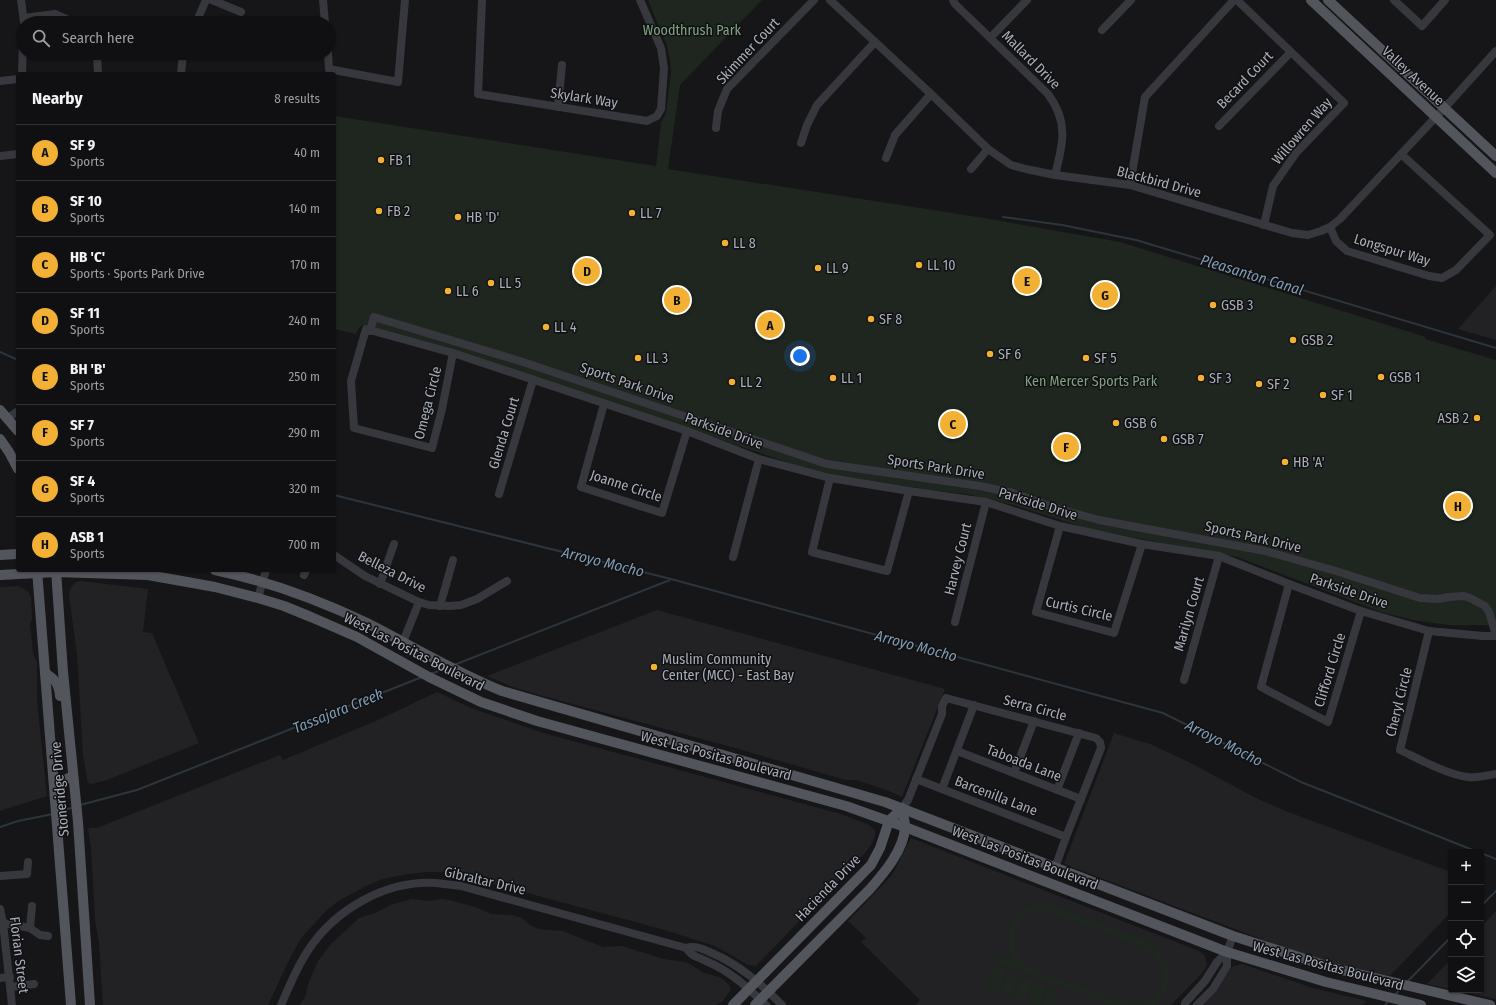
<!DOCTYPE html>
<html lang="en">
<head>
<meta charset="utf-8">
<style>
  :root { --surface:#101012; --page:#19191b; --text:#f1f3f6; --muted:#9c9d9f; --line:#303032; --accent:#f2b134 }
  body { margin:0; font-family:"Fira Sans Condensed",sans-serif; background:var(--page); color:var(--text) }
  .controls { position:absolute; right:12px; bottom:12px; display:grid; overflow:hidden; border-radius:4px; box-shadow:0 1px 3px #0004 }
  .controls button { width:36px; height:36px; display:grid; place-items:center; padding:0; border:0; border-bottom:1px solid var(--line); background:var(--surface); color:var(--text); font:20px sans-serif }
  .you { position:absolute; left:800px; top:356px; width:14px; height:14px; margin:-10px; border:3px solid #fff; border-radius:50%; background:#1a73e8; box-shadow:0 0 0 6px #1a73e833 }
  .badge { display:grid; place-items:center; width:26px; height:26px; border-radius:50%; background:var(--accent); color:#111; font-size:13px; font-weight:700 }
  .pin { position:absolute; translate:-50% -50%; border:2px solid #fff; box-shadow:0 1px 4px #0006 }
  .list { margin:0; padding:0; list-style:none }
  h2 { display:flex; justify-content:space-between; align-items:center; height:52px; margin:0; padding:0 16px; font-size:17px }
  h2 small { font-size:13px; font-weight:400; color:var(--muted) }
  .list li { display:grid; grid-template-columns:26px 1fr auto; gap:12px; align-items:center; box-sizing:border-box; height:56px; padding:0 16px; border-top:1px solid var(--line) }
  .list b { display:block; font-size:15px; white-space:nowrap }
  .list p { margin:0; font-size:13px; white-space:nowrap; color:var(--muted) }
  .list em { font-size:13px; font-style:normal; color:var(--muted) }
  .icon { flex:none; width:22px; height:22px; fill:none; stroke:currentColor; stroke-width:2; stroke-linecap:round; stroke-linejoin:round }
  .map { position:relative; flex:none; width:1496px; height:1005px; overflow:hidden }
  .search { position:absolute; background:var(--surface); box-shadow:0 1px 3px #0004; left:16px; top:16px; width:320px; height:44px; display:flex; align-items:center; gap:10px; box-sizing:border-box; padding:0 14px; border-radius:22px; color:var(--muted); font-size:15px }
  .panel { position:absolute; background:var(--surface); box-shadow:0 1px 3px #0004; left:16px; top:72px; width:320px; height:500px; border-radius:4px }
  .map>svg:first-child { display:block }
</style>
</head>
<body>
<div class="map">
<svg width="1496" height="1005" viewBox="0 0 1496 1005">
  <rect width="100%" height="100%" fill="#161618"/>
  <g fill="#222225">
    <polygon points="1496,286 1496,340 1458,329"/>
    <polygon points="80,581 148,589 143,632 152,633 199,743 107,780 91,784 88,783 87,779 83,754 77,655 69,595 70,589 73,585 76,582"/>
    <polygon points="18,586 28,591 31,597 32,619 30,624 33,653 37,662 37,701 47,796 0,811 0,587"/>
    <polygon points="657,610 945,689 902,797 884,789 855,780 846,780 724,745 543,696 513,687 487,676"/>
    <polygon points="437,692 471,708 540,732 841,814 869,825 875,830 875,836 871,845 864,854 756,966 748,965 715,946 661,929 465,876 447,872 427,872 408,874 383,879 368,885 337,902 326,911 302,937 290,958 268,1005 103,1005 99,943 95,920 91,848 88,828 97,828 280,755 283,760 378,720"/>
    <polygon points="1114,733 1150,744 1189,762 1254,797 1288,812 1451,872 1451,912 1390,976 1339,965 1282,947 1064,864"/>
    <polygon points="911,838 1199,951 1205,956 1207,965 1202,973 1171,1005 915,1005 920,1000 861,942 866,938 848,921 892,875"/>
    <polygon points="412,899 427,901 441,899 449,900 475,907 492,914 511,915 522,918 530,925 539,929 563,931 603,947 622,946 664,959 684,962 690,964 704,973 719,977 725,981 730,986 730,991 723,1001 716,1005 299,1005 305,997 309,981 318,961 331,944 359,918 375,913 393,904"/>
    <polygon points="1496,911 1496,999 1454,990 1481,990 1481,927"/>
    <polygon points="1451,959 1451,989 1427,984"/>
    <polygon points="1242,964 1313,988 1367,1001 1362,1005 1201,1005 1218,986 1231,968 1234,966"/>
  </g>
  <g fill="#1e261f">
    <path d="M648,0H762L680,85L668,169L984,218L1120,242L1426,337L1425,339L1496,360V625H1448L1413,620L1381,612L1237,557L1089,529L1013,505L967,494L931,490L829,474L804,468L589,395L375,329C366,323 360,323 356,334L334,329V116L656,166L661,123L666,113L671,73L670,61L667,46Z"/>
    <path d="M1040,904L1052,905L1150,942C1173,957 1177,987 1155,1005H1138C1168,999 1171,965 1147,949L1050,912C1015,906 1002,947 1029,967L1130,1005H1109L995,961L997,955L1013,960C1001,934 1011,910 1040,904Z"/>
    <polygon points="994,967 1006,972 998,992 986,988"/>
    <polygon points="1008,973 1019,977 1011,998 1000,993"/>
    <polygon points="1021,978 1033,982 1025,1003 1014,998"/>
    <polygon points="1035,983 1047,988 1040,1005 1027,1004"/>
    <polygon points="1049,989 1060,993 1056,1005 1043,1005"/>
  </g>
  <g fill="none" stroke-linecap="round" stroke-linejoin="round">
    <g stroke="#2c353c" stroke-width="2">
      <polyline points="1003,217 1062,225 1136,240 1496,348"/>
      <polyline points="0,352 18,360"/>
      <polyline points="334,495 671,579 1163,713 1301,782 1478,852"/>
      <polyline points="454,665 670,580"/>
      <polyline points="430,674 445,669"/>
      <polyline points="80,805 137,790 422,677"/>
      <polyline points="59,812 74,807"/>
      <polyline points="0,827 18,821 53,814"/>
      <polyline points="1481,853 1496,859"/>
      <polyline points="1481,906 1496,891"/>
      <polyline points="1406,983 1451,937"/>
      <polyline points="1394,996 1402,987"/>
      <polyline points="1385,1005 1389,1000"/>
    </g>
    <g stroke="#37383d" stroke-width="8">
      <polyline points="21,0 24,22"/>
      <polyline points="212,0 241,12"/>
      <polyline points="323,0 325,23"/>
      <polyline points="482,0 478,94 647,121 657,116 661,109 664,68 661,48 640,0"/>
      <polyline points="830,0 931,94 988,149 1011,165 1026,169 1055,175 1130,185 1292,233 1308,235 1321,231 1330,227 1340,219 1450,102 1496,51"/>
      <path d="M953,0L955,4L1048,94C1069,122 1063,144 1055,175"/>
      <polyline points="1237,0 1344,103 1296,153 1273,186 1264,225"/>
      <polyline points="1394,0 1422,26 1445,0"/>
      <polyline points="24,18 55,14 75,23"/>
      <polyline points="196,23 206,0"/>
      <polyline points="1102,30 1131,0"/>
      <polyline points="990,38 1027,0"/>
      <polyline points="97,53 98,74"/>
      <polyline points="328,53 329,69 398,82 405,0"/>
      <polyline points="22,74 23,43"/>
      <polyline points="181,74 183,53"/>
      <polyline points="0,81 18,79"/>
      <polyline points="558,107 562,65"/>
      <polyline points="1219,126 1291,52"/>
      <polyline points="716,128 718,111 727,89 814,0"/>
      <polyline points="801,143 807,125 817,105 875,42"/>
      <polyline points="0,156 18,154"/>
      <polyline points="886,158 895,135 931,94"/>
      <polyline points="971,169 988,149"/>
      <polyline points="1130,185 1145,97 1234,0"/>
      <polyline points="1330,227 1336,241 1347,251 1429,276 1442,278 1456,270 1490,235 1401,154"/>
      <polyline points="370,331 374,317 520,361 827,464 980,486 1013,493 1055,508 1099,520 1265,551 1336,571 1420,598 1437,599 1449,597 1464,596 1470,598 1485,606 1489,612 1496,635"/>
      <polyline points="453,353 442,409 432,448 354,428 351,381 366,329 453,353 687,431 759,459 830,478 909,491 986,502 1060,526 1142,544 1219,556 1289,584 1361,611 1429,631 1483,636 1496,636"/>
      <polyline points="604,404 581,487 662,513 687,431"/>
      <polyline points="8,418 18,411"/>
      <polyline points="830,478 812,552 887,571 909,491"/>
      <polyline points="499,494 533,380"/>
      <polyline points="1060,526 1036,612 1114,633 1142,544"/>
      <polyline points="334,555 365,576 419,602 429,605 450,606 461,605 477,599 507,581"/>
      <polyline points="733,557 759,459"/>
      <polyline points="304,575 306,570"/>
      <polyline points="380,584 394,544"/>
      <polyline points="1289,584 1261,687 1328,722 1361,611"/>
      <polyline points="258,598 266,570"/>
      <polyline points="440,606 453,560"/>
      <polyline points="955,622 986,502"/>
      <path d="M1429,631L1400,750C1419,759 1448,775 1468,777C1477,778 1487,776 1496,774"/>
      <polyline points="403,642 419,602"/>
      <polyline points="1184,680 1219,556"/>
      <polyline points="957,751 1081,799"/>
      <polyline points="1014,773 1034,721"/>
      <polyline points="916,779 1066,837"/>
      <polyline points="942,789 974,705"/>
      <polyline points="1057,790 1079,733"/>
      <polyline points="902,808 908,800 942,714 942,706 946,698 1096,738 1100,742 1101,748 1066,837 1055,868"/>
      <polyline points="0,876 27,874 28,862"/>
      <polyline points="0,909 3,923 12,1005"/>
      <polyline points="3,923 30,928 40,935 48,936"/>
      <polyline points="30,928 32,906"/>
      <path d="M686,948C691,956 698,957 706,961C730,971 747,987 766,1005"/>
      <polyline points="0,978 10,977"/>
      <polyline points="11,987 34,984"/>
      <path d="M281,1005C289,987 296,969 307,952C334,910 385,880 436,883C444,884 453,885 461,886L686,948C696,945 703,949 712,953C740,965 761,984 782,1005"/>
      <polyline points="1185,1005 1185,1003 1205,981 1217,962 1227,952"/>
      <polyline points="1197,1005 1213,989 1227,966 1227,952 1233,936"/>
    </g>
    <g stroke="#53555c" stroke-width="10">
      <polyline points="1311,0 1496,173"/>
      <polyline points="1328,0 1496,156"/>
      <polyline points="0,410 18,431"/>
      <polyline points="0,439 9,452 18,469"/>
      <polyline points="0,555 18,554"/>
      <polyline points="37,570 71,1005"/>
      <polyline points="56,570 63,672 78,822 90,1005"/>
      <path d="M215,570C267,581 319,600 367,623C412,646 455,672 502,691L885,802L1233,936L1333,968L1490,1005"/>
      <polyline points="0,575 56,572 148,575 215,587 258,598 284,606 311,617 357,637 429,677 481,702 537,721 846,806 905,827 1227,952 1326,982 1421,1005"/>
      <path d="M45,673C55,679 59,684 60,696"/>
      <polyline points="54,785 73,776"/>
      <polyline points="733,1005 871,865 880,848 889,821 902,808"/>
      <path d="M755,1005L870,889C884,873 904,850 905,827C905,821 903,814 902,808"/>
    </g>
  </g>
  <g fill="#f2b134" stroke="#111113" stroke-width="1.5">
    <circle cx="381" cy="160" r="4"/>
    <circle cx="379" cy="211" r="4"/>
    <circle cx="632" cy="213" r="4"/>
    <circle cx="458" cy="217" r="4"/>
    <circle cx="725" cy="243" r="4"/>
    <circle cx="919" cy="265" r="4"/>
    <circle cx="818" cy="268" r="4"/>
    <circle cx="491" cy="283" r="4"/>
    <circle cx="448" cy="291" r="4"/>
    <circle cx="1213" cy="305" r="4"/>
    <circle cx="871" cy="319" r="4"/>
    <circle cx="546" cy="327" r="4"/>
    <circle cx="1293" cy="340" r="4"/>
    <circle cx="990" cy="354" r="4"/>
    <circle cx="638" cy="358" r="4"/>
    <circle cx="1086" cy="358" r="4"/>
    <circle cx="1381" cy="377" r="4"/>
    <circle cx="833" cy="378" r="4"/>
    <circle cx="1201" cy="378" r="4"/>
    <circle cx="732" cy="382" r="4"/>
    <circle cx="1259" cy="384" r="4"/>
    <circle cx="1323" cy="395" r="4"/>
    <circle cx="1477" cy="418" r="4"/>
    <circle cx="1116" cy="423" r="4"/>
    <circle cx="1164" cy="439" r="4"/>
    <circle cx="1285" cy="462" r="4"/>
    <circle cx="654" cy="667" r="4"/>
  </g>
  <g text-anchor="middle" dominant-baseline="central" stroke-width="3" stroke-linejoin="round" paint-order="stroke">
    <g font-size="14" fill="#7fa381" stroke="#111113">
      <text x="692" y="30">Woodthrush Park</text>
      <text x="1091" y="381">Ken Mercer Sports Park</text>
    </g>
    <g font-size="14" fill="#a8adb8" stroke="#111113">
      <text transform="translate(748 51) rotate(-47)">Skimmer Court</text>
      <text transform="translate(1031 60) rotate(45)">Mallard Drive</text>
      <text transform="translate(1413 76) rotate(43)">Valley Avenue</text>
      <text transform="translate(1245 80) rotate(-46)">Becard Court</text>
      <text transform="translate(584 98) rotate(9)">Skylark Way</text>
      <text transform="translate(1302 131) rotate(-49)">Willowren Way</text>
      <text transform="translate(1159 182) rotate(15)">Blackbird Drive</text>
      <text transform="translate(1392 250) rotate(17)">Longspur Way</text>
      <text transform="translate(627 383) rotate(19)">Sports Park Drive</text>
      <text transform="translate(428 403) rotate(-76)">Omega Circle</text>
      <text transform="translate(724 431) rotate(20)">Parkside Drive</text>
      <text transform="translate(504 433) rotate(-73)">Glenda Court</text>
      <text transform="translate(936 467) rotate(9)">Sports Park Drive</text>
      <text transform="translate(626 486) rotate(18)">Joanne Circle</text>
      <text transform="translate(1038 504) rotate(17)">Parkside Drive</text>
      <text transform="translate(1253 537) rotate(13)">Sports Park Drive</text>
      <text transform="translate(958 559) rotate(-76)">Harvey Court</text>
      <text transform="translate(392 572) rotate(27)">Belleza Drive</text>
      <text transform="translate(1349 591) rotate(19)">Parkside Drive</text>
      <text transform="translate(1079 609) rotate(13)">Curtis Circle</text>
      <text transform="translate(1189 614) rotate(-74)">Marilyn Court</text>
      <text transform="translate(414 652) rotate(27)">West Las Positas Boulevard</text>
      <text transform="translate(1330 670) rotate(-73)">Clifford Circle</text>
      <text transform="translate(1399 702) rotate(-76)">Cheryl Circle</text>
      <text transform="translate(1035 708) rotate(15)">Serra Circle</text>
      <text transform="translate(716 756) rotate(15)">West Las Positas Boulevard</text>
      <text transform="translate(1024 763) rotate(21)">Taboada Lane</text>
      <text transform="translate(60 789) rotate(-95)">Stoneridge Drive</text>
      <text transform="translate(996 796) rotate(21)">Barcenilla Lane</text>
      <text transform="translate(1025 858) rotate(21)">West Las Positas Boulevard</text>
      <text transform="translate(485 881) rotate(13)">Gibraltar Drive</text>
      <text transform="translate(828 888) rotate(-46)">Hacienda Drive</text>
      <text transform="translate(19 955) rotate(83)">Florian Street</text>
      <text transform="translate(1328 966) rotate(15)">West Las Positas Boulevard</text>
    </g>
    <g font-size="14" fill="#a8adb8" stroke="#111113" text-anchor="start">
      <text x="389" y="160">FB 1</text>
      <text x="387" y="211">FB 2</text>
      <text x="640" y="213">LL 7</text>
      <text x="466" y="217">HB 'D'</text>
      <text x="733" y="243">LL 8</text>
      <text x="927" y="265">LL 10</text>
      <text x="826" y="268">LL 9</text>
      <text x="499" y="283">LL 5</text>
      <text x="456" y="291">LL 6</text>
      <text x="1221" y="305">GSB 3</text>
      <text x="879" y="319">SF 8</text>
      <text x="554" y="327">LL 4</text>
      <text x="1301" y="340">GSB 2</text>
      <text x="998" y="354">SF 6</text>
      <text x="646" y="358">LL 3</text>
      <text x="1094" y="358">SF 5</text>
      <text x="1389" y="377">GSB 1</text>
      <text x="841" y="378">LL 1</text>
      <text x="1209" y="378">SF 3</text>
      <text x="740" y="382">LL 2</text>
      <text x="1267" y="384">SF 2</text>
      <text x="1331" y="395">SF 1</text>
      <text x="1469" y="418" text-anchor="end">ASB 2</text>
      <text x="1124" y="423">GSB 6</text>
      <text x="1172" y="439">GSB 7</text>
      <text x="1293" y="462">HB 'A'</text>
      <text x="662" y="659">Muslim Community<tspan x="662" dy="16">Center (MCC) - East Bay</tspan></text>
    </g>
    <g font-size="15" font-style="italic" fill="#7f9bb3" stroke="#111113">
      <text transform="translate(1252 275) rotate(17)">Pleasanton Canal</text>
      <text transform="translate(603 562) rotate(14)">Arroyo Mocho</text>
      <text transform="translate(916 646) rotate(15)">Arroyo Mocho</text>
      <text transform="translate(338 711) rotate(-22)">Tassajara Creek</text>
      <text transform="translate(1224 743) rotate(27)">Arroyo Mocho</text>
    </g>
  </g>
</svg>
<div class="controls">
<button>+</button>
<button>−</button>
<button><svg class="icon" aria-label="locate" viewBox="0 0 24 24"><circle cx="12" cy="12" r="6"/><path d="M12 2v4M12 18v4M2 12h4M18 12h4"/></svg></button>
<button><svg class="icon" aria-label="layers" viewBox="0 0 24 24"><path d="M12 4l9 5-9 5-9-5zM3 14l9 5 9-5"/></svg></button>
</div>
<div class="you"></div>
<div class="pin badge" style="left:770px;top:325px">A</div>
<div class="pin badge" style="left:677px;top:300px">B</div>
<div class="pin badge" style="left:953px;top:424px">C</div>
<div class="pin badge" style="left:587px;top:271px">D</div>
<div class="pin badge" style="left:1027px;top:281px">E</div>
<div class="pin badge" style="left:1066px;top:447px">F</div>
<div class="pin badge" style="left:1105px;top:295px">G</div>
<div class="pin badge" style="left:1458px;top:506px">H</div>
<div class="search"><svg class="icon" aria-label="search" viewBox="0 0 24 24"><circle cx="10" cy="10" r="6"/><path d="M15 15l6 6"/></svg>Search here</div>
<section class="panel">
<h2>Nearby<small>8 results</small></h2>
<ul class="list">
<li><span class="badge">A</span><div><b>SF 9</b><p>Sports</p></div><em>40 m</em></li>
<li><span class="badge">B</span><div><b>SF 10</b><p>Sports</p></div><em>140 m</em></li>
<li><span class="badge">C</span><div><b>HB 'C'</b><p>Sports · Sports Park Drive</p></div><em>170 m</em></li>
<li><span class="badge">D</span><div><b>SF 11</b><p>Sports</p></div><em>240 m</em></li>
<li><span class="badge">E</span><div><b>BH 'B'</b><p>Sports</p></div><em>250 m</em></li>
<li><span class="badge">F</span><div><b>SF 7</b><p>Sports</p></div><em>290 m</em></li>
<li><span class="badge">G</span><div><b>SF 4</b><p>Sports</p></div><em>320 m</em></li>
<li><span class="badge">H</span><div><b>ASB 1</b><p>Sports</p></div><em>700 m</em></li>
</ul>
</section>
</div>
</body>
</html>
